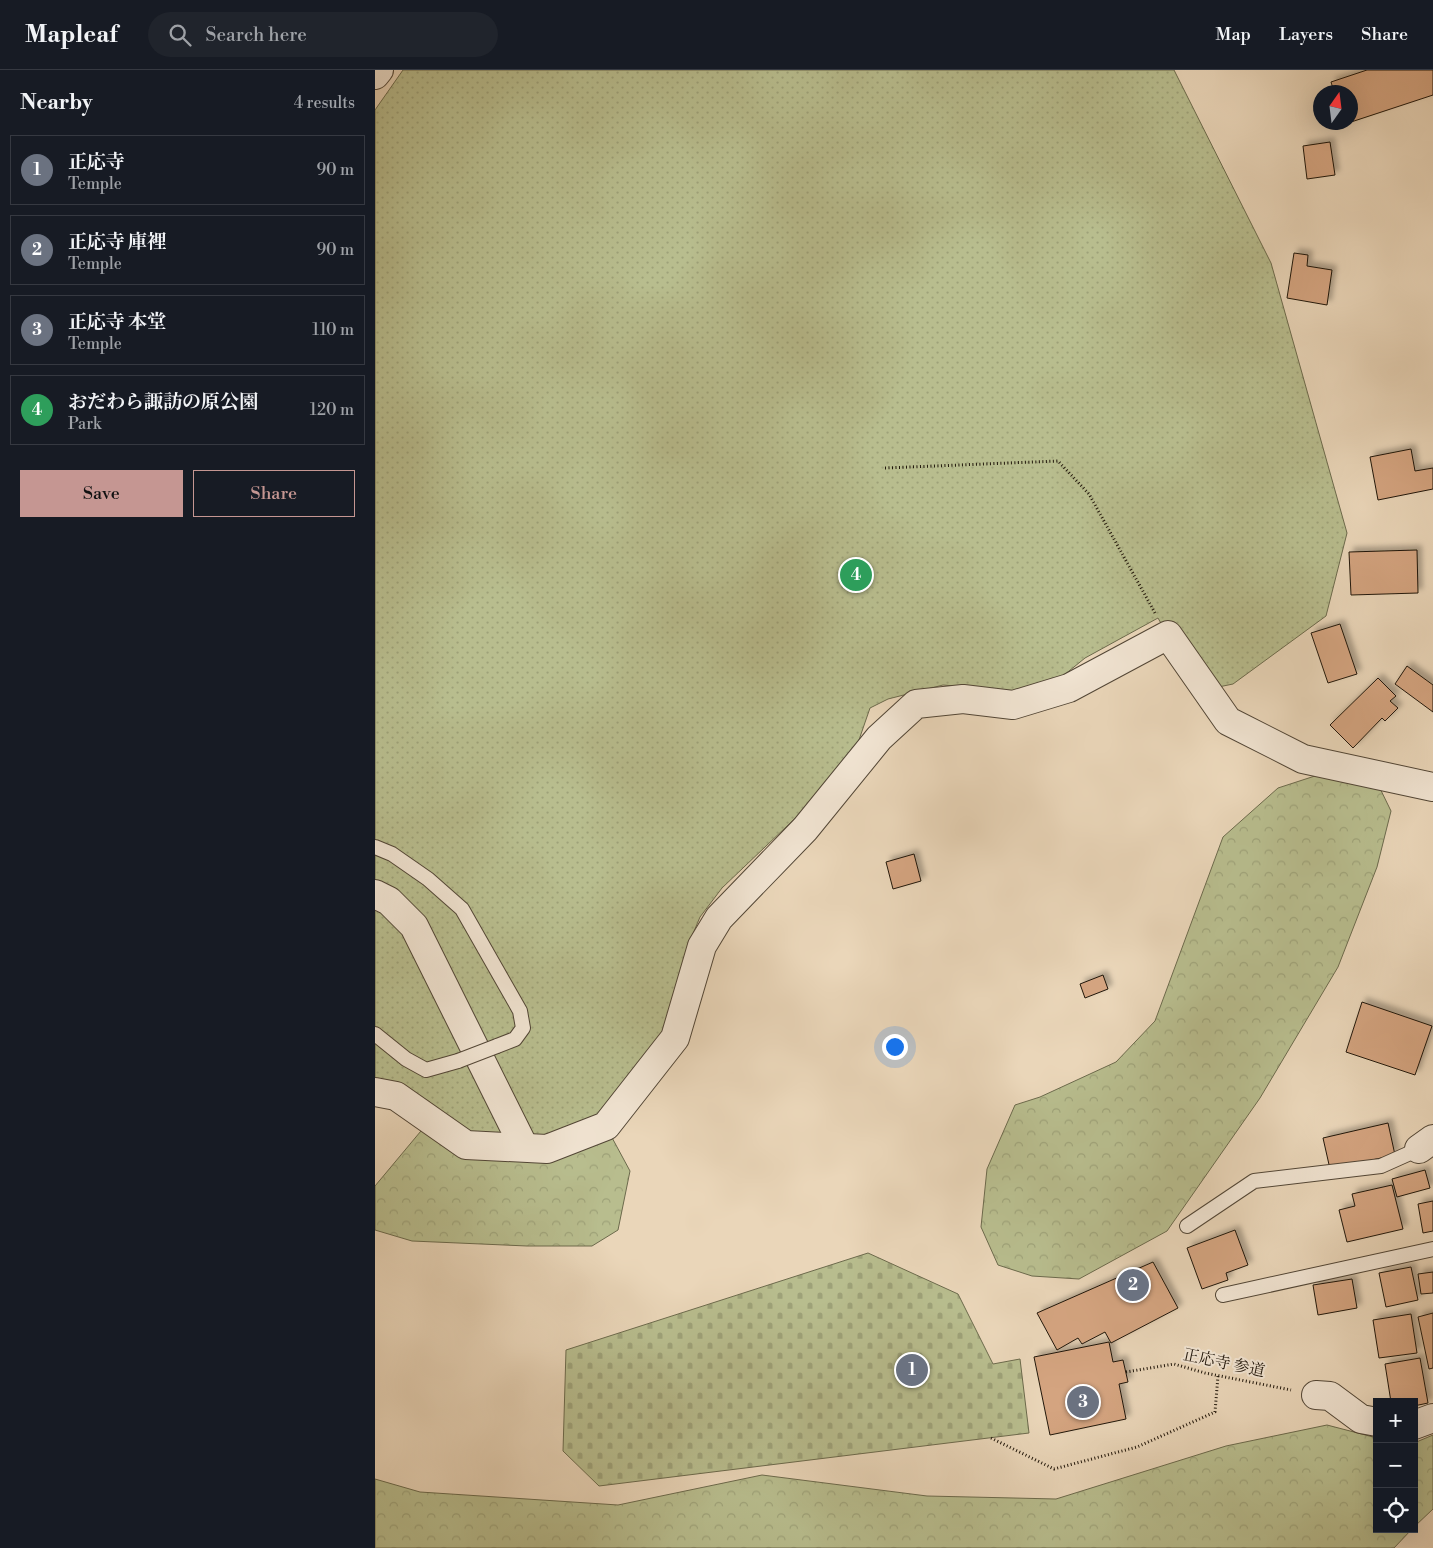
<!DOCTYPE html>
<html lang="en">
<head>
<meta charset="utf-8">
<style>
  :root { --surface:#171b24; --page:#20242c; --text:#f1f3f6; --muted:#9ea1a6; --line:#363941; --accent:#c59692 }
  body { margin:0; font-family:"Libre Bodoni","Noto Serif JP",serif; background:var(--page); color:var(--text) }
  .controls { position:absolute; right:15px; bottom:15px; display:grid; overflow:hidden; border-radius:0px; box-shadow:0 5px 20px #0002 }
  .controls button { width:45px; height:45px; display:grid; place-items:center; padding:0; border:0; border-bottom:1px solid var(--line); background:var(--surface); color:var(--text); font:25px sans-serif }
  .compass { position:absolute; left:938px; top:15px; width:45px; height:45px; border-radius:50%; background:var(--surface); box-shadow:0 5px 20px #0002; rotate:14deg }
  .you { position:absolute; left:519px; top:976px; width:18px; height:18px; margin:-12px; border:4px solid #fff; border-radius:50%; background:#1a73e8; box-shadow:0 0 0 8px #1a73e833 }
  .badge { display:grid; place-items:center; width:32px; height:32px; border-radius:50%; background:var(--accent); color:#fff; font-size:16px; font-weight:700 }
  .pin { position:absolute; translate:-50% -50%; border:2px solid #fff; box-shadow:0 1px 5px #0006 }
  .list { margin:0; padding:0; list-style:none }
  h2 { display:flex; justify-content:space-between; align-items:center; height:65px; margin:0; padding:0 20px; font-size:21px }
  h2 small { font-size:16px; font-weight:400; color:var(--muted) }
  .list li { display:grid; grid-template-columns:32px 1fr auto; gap:15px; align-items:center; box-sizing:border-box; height:70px; margin:0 10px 10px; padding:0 10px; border:1px solid var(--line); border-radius:0px }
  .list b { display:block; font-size:19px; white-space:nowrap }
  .list p { margin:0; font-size:16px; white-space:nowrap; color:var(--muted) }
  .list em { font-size:16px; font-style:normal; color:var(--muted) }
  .actions { display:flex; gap:10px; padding:15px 20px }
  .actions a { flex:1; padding:11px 0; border:1px solid var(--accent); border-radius:0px; text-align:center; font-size:18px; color:var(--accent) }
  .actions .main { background:var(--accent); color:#111 }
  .icon { flex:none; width:28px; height:28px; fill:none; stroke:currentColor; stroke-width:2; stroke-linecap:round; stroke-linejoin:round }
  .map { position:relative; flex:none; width:1058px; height:1478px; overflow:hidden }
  header { display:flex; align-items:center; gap:30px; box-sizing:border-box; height:70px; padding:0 25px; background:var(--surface); border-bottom:1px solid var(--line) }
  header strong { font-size:24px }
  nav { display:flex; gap:28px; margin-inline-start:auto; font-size:18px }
  .search { width:350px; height:45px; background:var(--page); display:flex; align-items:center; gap:12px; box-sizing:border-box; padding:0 18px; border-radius:28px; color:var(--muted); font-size:19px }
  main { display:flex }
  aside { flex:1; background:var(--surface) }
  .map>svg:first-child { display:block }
</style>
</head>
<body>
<header>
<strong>Mapleaf</strong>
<div class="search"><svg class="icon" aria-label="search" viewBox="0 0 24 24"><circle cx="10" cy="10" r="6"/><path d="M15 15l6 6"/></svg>Search here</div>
<nav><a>Map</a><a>Layers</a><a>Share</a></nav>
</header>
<main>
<aside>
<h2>Nearby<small>4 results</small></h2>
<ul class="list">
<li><span class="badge" style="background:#6b7280">1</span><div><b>正応寺</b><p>Temple</p></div><em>90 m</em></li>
<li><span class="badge" style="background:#6b7280">2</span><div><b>正応寺 庫裡</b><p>Temple</p></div><em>90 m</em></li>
<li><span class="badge" style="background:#6b7280">3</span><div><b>正応寺 本堂</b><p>Temple</p></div><em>110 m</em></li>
<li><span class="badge" style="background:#2e9e5b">4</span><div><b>おだわら諏訪の原公園</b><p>Park</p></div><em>120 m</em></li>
</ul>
<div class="actions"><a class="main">Save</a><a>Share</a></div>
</aside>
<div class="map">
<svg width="1058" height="1478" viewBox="0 0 1058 1478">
  <defs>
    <pattern id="forest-crowns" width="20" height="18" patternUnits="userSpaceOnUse" patternTransform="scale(1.25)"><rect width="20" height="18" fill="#b8bd8e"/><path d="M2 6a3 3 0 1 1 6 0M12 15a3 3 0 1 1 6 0" fill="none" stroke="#9ea279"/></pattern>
    <pattern id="cemetery-stones" width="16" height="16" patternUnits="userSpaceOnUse" patternTransform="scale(1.25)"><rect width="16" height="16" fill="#b8bd8e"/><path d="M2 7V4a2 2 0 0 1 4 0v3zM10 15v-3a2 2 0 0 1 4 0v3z" fill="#9ea279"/></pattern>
    <pattern id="park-dots" width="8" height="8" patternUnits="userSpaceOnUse" patternTransform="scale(1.25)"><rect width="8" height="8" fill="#b8bd8e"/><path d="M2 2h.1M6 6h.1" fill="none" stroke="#9ea279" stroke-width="1.8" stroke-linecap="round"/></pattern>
    <filter id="shadow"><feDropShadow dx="4.5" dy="-4.5" stdDeviation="2.5" flood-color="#0004"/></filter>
  </defs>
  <rect width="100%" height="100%" fill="#ead6b9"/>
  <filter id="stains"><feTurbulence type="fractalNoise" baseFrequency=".004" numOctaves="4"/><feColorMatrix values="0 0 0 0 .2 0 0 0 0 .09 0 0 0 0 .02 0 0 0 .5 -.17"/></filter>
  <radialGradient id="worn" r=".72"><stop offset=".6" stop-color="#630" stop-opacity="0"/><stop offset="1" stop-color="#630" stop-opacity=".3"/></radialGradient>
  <g fill="url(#forest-crowns)" stroke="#6c6a4c">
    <polygon points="997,702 1016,741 1002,797 963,897 885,1028 792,1161 704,1209 657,1206 623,1195 606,1157 612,1099 640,1035 665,1027 741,992 780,951 848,767 903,718 946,704"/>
    <polygon points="76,1025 228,1051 255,1101 243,1160 217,1176 152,1176 37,1171 0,1160 0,1116"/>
    <polygon points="952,1355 1002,1368 1002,1459 1037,1459 1019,1478 0,1478 0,1409 45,1422 243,1435 387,1405 552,1426 681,1429 851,1376"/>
    <polygon points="1058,1365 1058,1439 1039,1457 1039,1373"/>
  </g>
  <polygon fill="url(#cemetery-stones)" stroke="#6c6a4c" points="493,1183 583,1224 618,1294 645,1289 654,1363 224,1416 188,1381 191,1280"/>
  <polygon fill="url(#park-dots)" stroke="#6c6a4c" points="28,0 799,0 896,193 972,463 951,546 858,614 824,621 783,548 710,588 667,623 646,628 606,618 568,615 513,629 495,638 475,696 347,818 325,847 317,866 299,938 287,968 201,1075 109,1069 77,1050 52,1030 18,1014 0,1015 0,40"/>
  <g fill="#d4a480" stroke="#20160a" filter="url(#shadow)">
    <polygon points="992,0 1058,0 1058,25 970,54 969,52 976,52 976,22 959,22 956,12"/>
    <polygon points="955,72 960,105 932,109 928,76"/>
    <polygon points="919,183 933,185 932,196 957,200 952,235 912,228"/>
    <polygon points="1036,379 1040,401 1058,398 1058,419 1003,430 995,387"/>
    <polygon points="1042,480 1043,523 976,525 974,482"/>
    <polygon points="965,554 982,604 953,613 936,563"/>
    <polygon points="1032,596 1058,615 1058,642 1020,614"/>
    <polygon points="1003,608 1021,626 1015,631 1023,638 1010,651 1007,648 978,678 955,655"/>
    <polygon points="539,784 546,811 518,819 511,792"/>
    <polygon points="728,905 733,919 710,928 705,914"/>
    <polygon points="987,932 1057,956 1040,1005 971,982"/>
    <polygon points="1013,1053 1020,1085 955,1099 948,1068"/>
    <polygon points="1050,1100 1055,1118 1022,1127 1017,1109"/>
    <polygon points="1017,1115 1028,1159 972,1172 964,1140 980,1136 977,1124"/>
    <polygon points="1058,1131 1058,1161 1048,1163 1043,1134"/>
    <polygon points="860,1160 873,1195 851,1203 853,1210 827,1219 812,1178"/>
    <polygon points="778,1192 803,1238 736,1273 730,1262 707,1274 703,1268 682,1280 662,1243"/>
    <polygon points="1036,1197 1043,1230 1011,1237 1004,1203"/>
    <polygon points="1058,1202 1058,1223 1046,1224 1043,1204"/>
    <polygon points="977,1209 982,1238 943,1245 938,1215"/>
    <polygon points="1058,1243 1058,1298 1054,1299 1043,1247"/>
    <polygon points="1036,1244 1042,1283 1004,1288 998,1250"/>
    <polygon points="734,1272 738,1292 748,1290 753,1312 744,1314 751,1349 675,1365 659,1287"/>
    <polygon points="1045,1288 1053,1333 1039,1336 1039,1332 1016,1332 1010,1294"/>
  </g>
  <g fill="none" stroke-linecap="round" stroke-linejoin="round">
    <g stroke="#524636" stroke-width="16">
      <g id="service">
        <polyline points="0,777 17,784 53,809 87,839 145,941 148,958 140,969 122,976"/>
        <polyline points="0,964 31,989 51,1000 83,991"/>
        <polyline points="812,1156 879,1111 1006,1096 1044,1079"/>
        <polyline points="848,1225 1058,1179"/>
      </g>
    </g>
    <g stroke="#524636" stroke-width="30">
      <g id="minor">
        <polyline points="0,824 14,831 39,856 149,1077"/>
        <polyline points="0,1022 21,1026 91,1075 172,1079 231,1056 300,968 327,876 344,848 430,759 504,668 541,634 588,629 638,635 694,618 793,565 853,651 928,689 1058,717"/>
        <polyline points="1044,1079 1058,1069"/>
        <polyline points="941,1325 955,1326 986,1349 1002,1352"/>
        <polyline points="1039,1355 1058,1348"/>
      </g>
    </g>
    <g stroke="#524636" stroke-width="30">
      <polyline id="tertiary" points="0,5 4,0"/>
    </g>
    <g stroke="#20160a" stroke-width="3" stroke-dasharray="1 2.5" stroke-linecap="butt">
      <polyline points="510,398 683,391 714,424 780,543"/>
      <polyline points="751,1302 799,1294 830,1303 916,1320"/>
      <polyline points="616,1368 679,1399 762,1377 840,1342 843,1306"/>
    </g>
    <use href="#service" stroke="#f1e4d2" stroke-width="14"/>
    <use href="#minor" stroke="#f1e4d2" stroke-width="28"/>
    <use href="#tertiary" stroke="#f1e4d2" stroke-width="28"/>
    <g stroke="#524636" stroke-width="16" stroke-linecap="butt">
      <polyline id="service-bridge" points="83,991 122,976"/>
    </g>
    <use href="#service-bridge" stroke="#f1e4d2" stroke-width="14"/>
  </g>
  <g text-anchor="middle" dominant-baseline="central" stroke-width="4" stroke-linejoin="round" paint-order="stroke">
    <g font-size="16" fill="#20160a" stroke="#f1e4d2">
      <text transform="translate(849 1293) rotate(12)">正応寺 参道</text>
    </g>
  </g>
  <rect width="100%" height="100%" filter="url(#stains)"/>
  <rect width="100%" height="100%" fill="url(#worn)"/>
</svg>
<div class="controls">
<button>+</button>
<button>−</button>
<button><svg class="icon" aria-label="locate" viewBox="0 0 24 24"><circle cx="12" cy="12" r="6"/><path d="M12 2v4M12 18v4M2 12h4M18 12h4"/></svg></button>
</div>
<svg class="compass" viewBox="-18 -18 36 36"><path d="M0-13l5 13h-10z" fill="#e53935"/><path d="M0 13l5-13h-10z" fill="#9ea1a6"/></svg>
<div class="you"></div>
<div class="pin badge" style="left:537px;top:1300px;background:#6b7280">1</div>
<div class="pin badge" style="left:758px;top:1215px;background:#6b7280">2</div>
<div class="pin badge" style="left:708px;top:1332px;background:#6b7280">3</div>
<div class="pin badge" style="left:481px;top:505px;background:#2e9e5b">4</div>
</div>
</main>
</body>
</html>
